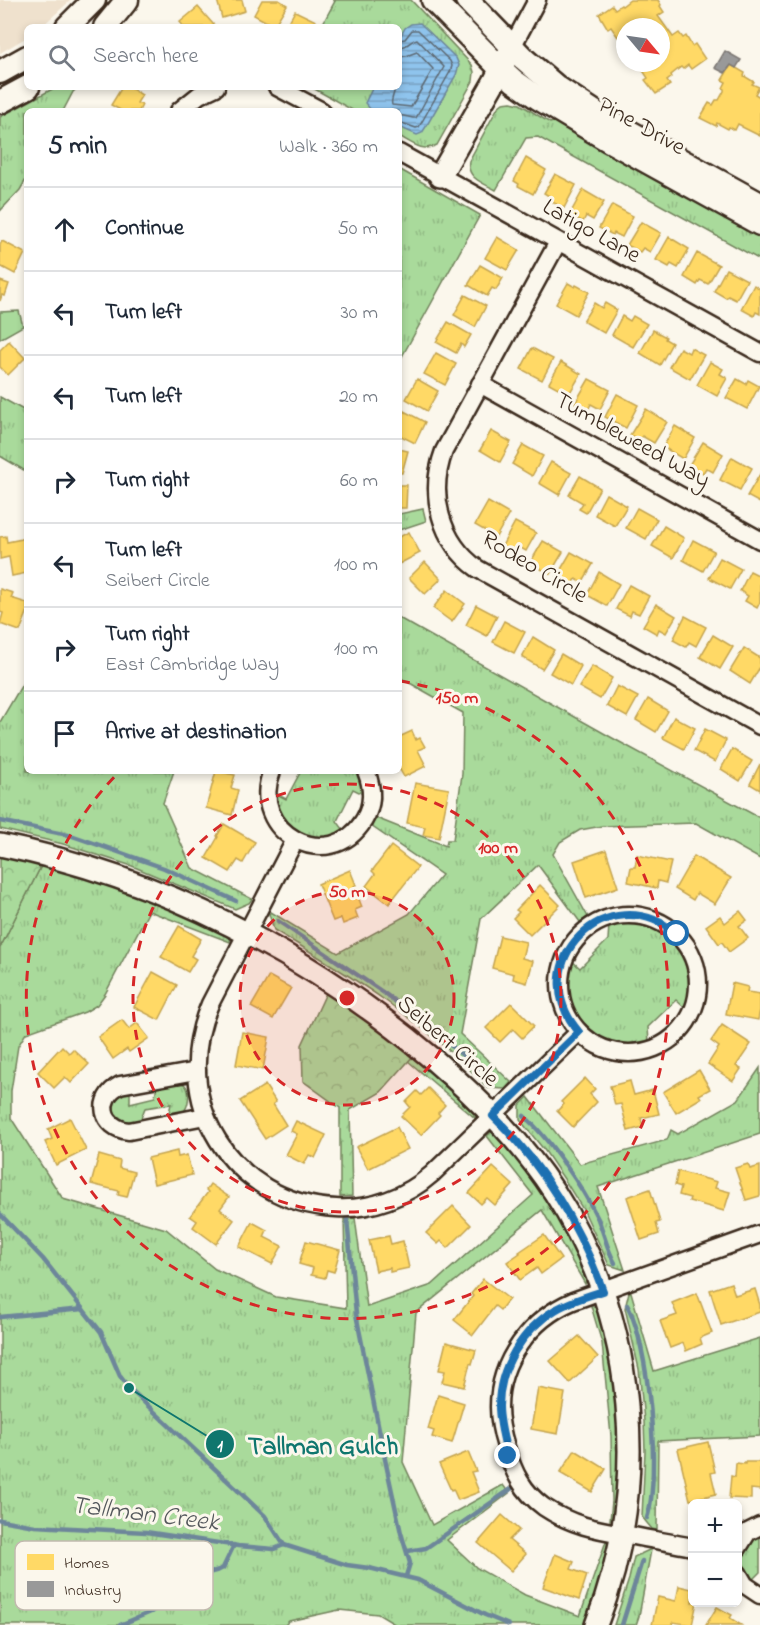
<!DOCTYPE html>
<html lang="en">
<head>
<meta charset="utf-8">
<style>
  :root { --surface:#fff; --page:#f2f2f3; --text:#1f2937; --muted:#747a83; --line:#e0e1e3 }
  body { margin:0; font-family:"Indie Flower",sans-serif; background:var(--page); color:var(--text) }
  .controls { position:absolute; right:18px; bottom:18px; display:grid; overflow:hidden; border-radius:9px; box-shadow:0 3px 9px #0003 }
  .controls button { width:54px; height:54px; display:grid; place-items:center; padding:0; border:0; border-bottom:2px solid var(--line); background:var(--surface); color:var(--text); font:30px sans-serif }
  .compass { position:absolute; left:616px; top:18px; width:54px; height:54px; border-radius:50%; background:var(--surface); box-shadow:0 3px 9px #0003; rotate:119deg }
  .stop { position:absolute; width:18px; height:18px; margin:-14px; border:4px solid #1f6fb2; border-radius:50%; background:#fff }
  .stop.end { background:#1f6fb2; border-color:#fff; box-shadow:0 2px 6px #0008 }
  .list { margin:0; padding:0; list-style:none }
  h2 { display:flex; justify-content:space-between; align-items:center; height:78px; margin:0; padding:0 24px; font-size:26px }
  h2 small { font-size:20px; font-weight:400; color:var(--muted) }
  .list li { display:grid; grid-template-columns:39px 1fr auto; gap:18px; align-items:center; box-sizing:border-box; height:84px; padding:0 24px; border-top:2px solid var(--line) }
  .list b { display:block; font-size:22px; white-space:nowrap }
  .list p { margin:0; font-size:20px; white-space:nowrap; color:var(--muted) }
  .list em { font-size:20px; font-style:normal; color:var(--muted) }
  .icon { flex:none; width:33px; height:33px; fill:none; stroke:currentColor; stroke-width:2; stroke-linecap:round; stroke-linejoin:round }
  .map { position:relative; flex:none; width:760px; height:1625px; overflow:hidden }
  .search { position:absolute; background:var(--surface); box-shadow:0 3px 9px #0003; left:24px; top:24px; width:378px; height:66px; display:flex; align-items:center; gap:15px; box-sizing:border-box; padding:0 21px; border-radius:9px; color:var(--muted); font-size:22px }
  .panel { position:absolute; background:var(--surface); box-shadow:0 3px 9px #0003; left:24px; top:108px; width:378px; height:666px; border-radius:9px }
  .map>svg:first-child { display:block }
</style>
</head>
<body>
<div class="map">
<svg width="760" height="1625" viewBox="0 0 760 1625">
  <defs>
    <pattern id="grass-tufts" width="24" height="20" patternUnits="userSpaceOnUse" patternTransform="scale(1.5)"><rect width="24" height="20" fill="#a9da9b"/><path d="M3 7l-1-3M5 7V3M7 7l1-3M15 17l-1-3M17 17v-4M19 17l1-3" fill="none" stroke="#92bb85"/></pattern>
    <pattern id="forest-crowns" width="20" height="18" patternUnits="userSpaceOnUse" patternTransform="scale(1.5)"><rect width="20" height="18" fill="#a9da9b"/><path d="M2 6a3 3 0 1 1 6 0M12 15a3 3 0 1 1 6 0" fill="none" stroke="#92bb85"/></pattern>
    <pattern id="water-rules" width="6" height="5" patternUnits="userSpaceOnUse" patternTransform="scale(1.5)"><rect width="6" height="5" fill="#8fc4ed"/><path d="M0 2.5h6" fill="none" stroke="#769fbf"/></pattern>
  </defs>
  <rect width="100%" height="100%" fill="#fbf7ec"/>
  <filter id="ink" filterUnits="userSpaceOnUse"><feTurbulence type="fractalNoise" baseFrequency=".0167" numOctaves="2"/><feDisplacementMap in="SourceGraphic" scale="12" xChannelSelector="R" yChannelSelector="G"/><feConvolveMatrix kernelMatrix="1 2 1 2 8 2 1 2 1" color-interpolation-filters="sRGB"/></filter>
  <g filter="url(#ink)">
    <polygon fill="#efe1cd" points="0,0 71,0 41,27 27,27 27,37 0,53"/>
    <g fill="url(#grass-tufts)" stroke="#72825c" stroke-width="1.5">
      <path d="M333,0H411L472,65L474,72L473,81L437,145C423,153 412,143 399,136V111H354L311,87H399V27H321L335,1Z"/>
      <polygon points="56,87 78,87 73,92 63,111 27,111 27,178 20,190 0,211 0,117"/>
      <path d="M511,102L520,104L550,123L557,121L760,234V260L538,137L526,138L496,190C483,183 466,178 469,161L498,107L503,103Z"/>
      <polygon points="399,169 480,215 399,362"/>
      <polygon points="19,311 23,326 0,339 0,312"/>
      <polygon points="0,397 27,412 27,472 0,456"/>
      <polygon points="423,509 426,521 399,530 399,514"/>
      <path d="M399,618L616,740L760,818V859L696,823L602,826L580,830L560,842L553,854L588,917L580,922L538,865L481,919L460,1034L511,1082L505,1089L488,1088C427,1023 350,975 274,930L269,914L271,912L338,953L409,914L442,875L371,826L376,818L446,846L447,840H453L462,774L463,713L399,677Z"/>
      <polygon points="27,676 27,771 174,771 163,803 192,868 252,899 249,903 235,909 132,866 63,844 0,829 0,722"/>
      <polygon points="301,771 361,771 365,795 353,789 337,821 346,833 338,838 303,838 278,815 275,793 286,799"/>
      <path d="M42,864C108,882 168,907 231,935L230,942L149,911L105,994L97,1005L85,1012L26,1033L18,1046L11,1091V1118L63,1199L166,1229L215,1269L276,1297L346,1308L344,1219L355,1218L367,1307L432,1285L533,1195L487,1136L491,1132L495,1131L517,1155L559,1216L588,1276L585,1284L542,1210L416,1313L403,1462L432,1525L503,1485L509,1493L447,1540L477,1568L525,1595L580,1616L606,1541L610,1548L587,1625H396L378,1614L339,1610L289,1621L285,1625H0V948Z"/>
      <path d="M635,920C669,928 692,950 692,987C691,995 691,1003 686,1009L676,1000L648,1027L649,1043C640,1045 631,1048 621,1047C591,1044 566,1017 565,987C565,977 565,968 571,960L580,968L608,940L609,925L612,922Z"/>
      <polygon points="414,1055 443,1079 476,1113 475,1118 408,1061"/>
      <polygon points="760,1068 760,1134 598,1187 625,1270 609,1265 584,1211 564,1179 545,1151 520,1120 520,1105 528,1097 580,1164 667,1140 671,1130 678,1134 738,1100"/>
      <path d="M176,1081C179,1082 183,1083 185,1085C191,1091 189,1108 182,1113C179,1115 172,1116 168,1117L171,1104L145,1108L139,1123L127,1125L111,1115V1099L117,1093L130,1090V1103L155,1097L157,1084Z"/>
      <polygon points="629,1292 631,1292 654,1371 760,1338 760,1436 658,1441 657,1530 652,1529 642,1517 645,1451 644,1421 639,1369 625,1308"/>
      <polygon points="591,1306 596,1306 606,1331 621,1433 616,1513 613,1520 610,1520 612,1501 611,1436 602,1343"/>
      <path d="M760,1532V1572L751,1581C742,1572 736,1556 744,1545C748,1540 755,1536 760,1532Z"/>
      <polygon points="649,1550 651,1550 639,1616 636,1625 614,1625 629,1579 634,1557"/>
    </g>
    <g fill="url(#forest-crowns)" stroke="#72825c" stroke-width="1.5">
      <polygon points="0,854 42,864 0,948"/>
      <polygon points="327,991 414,1055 381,1092 350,1110 352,1196 340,1197 340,1108 303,1081 302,1045"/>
    </g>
    <polygon fill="url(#water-rules)" stroke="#6d869a" stroke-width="1.5" points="420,23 456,58 459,65 456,75 427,125 422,133 417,135 399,127 399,111 372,111 365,103 373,87 399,87 399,39 405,28 411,24"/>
    <g fill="#ffd966" stroke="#c4a450" stroke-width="1.5">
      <polygon points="217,0 242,0 245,11 222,18"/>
      <polygon points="262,0 279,0 287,5 274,26 254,15"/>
      <polygon points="630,0 658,0 661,5 660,6 664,12 658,16 673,37 679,33 683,38 686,36 692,46 695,44 705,59 691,69 688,65 683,69 681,67 671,75 672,77 667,81 670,85 656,94 645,80 648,78 642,69 644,67 641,63 661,63 661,27 625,27 624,40 620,35 618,37 611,27 608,29 599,14 612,5 615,9 621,5 622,6"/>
      <polygon points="198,7 214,25 211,27 184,27 180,22"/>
      <polygon points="295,11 316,21 313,27 286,27"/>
      <polygon points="731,65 745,73 744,76 754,82 752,84 759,87 755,94 760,97 760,136 742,127 742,126 738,124 735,130 729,127 728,129 717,123 716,126 700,118 709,103 713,105 716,100 719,100 724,91 724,89 723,88 726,82 722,80"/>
      <polygon points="122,87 129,87 142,95 137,103 142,105 139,111 122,111 111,105"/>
      <polygon points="526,158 546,170 533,194 518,186 519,184 514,181"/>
      <polygon points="555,174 576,185 564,208 550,201 552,198 544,193"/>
      <polygon points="583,190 604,202 593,220 586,216 583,222 570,214"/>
      <polygon points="612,205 633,216 622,237 614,233 613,235 599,228"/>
      <polygon points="641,222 661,233 650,252 643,248 640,252 627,245"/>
      <polygon points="497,237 519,250 507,270 485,258"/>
      <polygon points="669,237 689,249 678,268 671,264 669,267 656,260"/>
      <polygon points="2,241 25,253 15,274 0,266 0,245"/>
      <polygon points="697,253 719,265 708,284 700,280 697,285 684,277"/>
      <polygon points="480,265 503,278 496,290 492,288 487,296 468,285"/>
      <polygon points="726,269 747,280 736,300 728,296 726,298 714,291"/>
      <polygon points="0,281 9,284 5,296 2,295 0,301"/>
      <polygon points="568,283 575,287 576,285 589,292 576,315 556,304"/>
      <polygon points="754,285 760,289 760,314 756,312 754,316 741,309"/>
      <polygon points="465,295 486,306 475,327 454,315"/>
      <polygon points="594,303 602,308 605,303 617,310 604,333 583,321"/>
      <polygon points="622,316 630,321 633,316 647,324 633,347 612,335"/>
      <polygon points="448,322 471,335 464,347 461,344 456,353 436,342"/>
      <polygon points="653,330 666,337 665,339 672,343 660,365 640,353"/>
      <polygon points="9,341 25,358 8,375 0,367 0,350"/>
      <polygon points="532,348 553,359 542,380 521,369"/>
      <polygon points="680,348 689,353 691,348 704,355 690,379 669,367"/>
      <polygon points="436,353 456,364 445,385 424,374"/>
      <polygon points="561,362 581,374 569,394 549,383"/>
      <polygon points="710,362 723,369 720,374 727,378 717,396 697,385"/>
      <polygon points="417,379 438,391 427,411 406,399"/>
      <polygon points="589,379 610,390 600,409 591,404 588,410 575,403"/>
      <polygon points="737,379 746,384 748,380 759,386 747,409 726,398"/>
      <polygon points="617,394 638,405 626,428 605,417"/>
      <polygon points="646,409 667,422 654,443 642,436 640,440 630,435"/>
      <polygon points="402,410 425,422 415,443 399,435 399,416"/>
      <polygon points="675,426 695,438 683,459 663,447"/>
      <polygon points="491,431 511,442 500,462 480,450"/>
      <polygon points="703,442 723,454 713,472 706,468 703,473 689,465"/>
      <polygon points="523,445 543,456 532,476 512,464"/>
      <polygon points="399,449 408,451 402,473 399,473"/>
      <polygon points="732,457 752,468 740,490 720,480"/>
      <polygon points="551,462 571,473 559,495 539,483"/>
      <polygon points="760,474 760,503 747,496"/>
      <polygon points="580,476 600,488 586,513 579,509 583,503 569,495"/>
      <polygon points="399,485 407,485 406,508 399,508"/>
      <polygon points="606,494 627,506 615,526 595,515"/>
      <polygon points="488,502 509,514 496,537 475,525"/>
      <polygon points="637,508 657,519 646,539 626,528"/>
      <polygon points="515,522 536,533 526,551 519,547 516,553 502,546"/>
      <polygon points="664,526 684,538 673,558 652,546"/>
      <polygon points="409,532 420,553 399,564 399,537"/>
      <polygon points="6,536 7,542 27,538 27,573 12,576 9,557 0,559 0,537"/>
      <polygon points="693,540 714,551 703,571 683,560"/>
      <polygon points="543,541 563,552 550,574 530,563"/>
      <polygon points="571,552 593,564 582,583 576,579 572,585 557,576"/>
      <polygon points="720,558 741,569 730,589 709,578"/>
      <polygon points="425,562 441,579 425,594 409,578"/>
      <polygon points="750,571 760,576 760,602 757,608 745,601 748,596 740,591"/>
      <polygon points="599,572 619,584 607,606 587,595"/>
      <polygon points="629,585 649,596 639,614 632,611 630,616 616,609"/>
      <polygon points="0,589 13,593 11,598 27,603 27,613 20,631 0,624 3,613 0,612"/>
      <polygon points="447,590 465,604 452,622 433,608"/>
      <polygon points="656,604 676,616 666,633 659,629 657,634 643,626"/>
      <polygon points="476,605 497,616 487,636 466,625"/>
      <polygon points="685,616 706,627 696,646 689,642 686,647 673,640"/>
      <polygon points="504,621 525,632 514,653 493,642"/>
      <polygon points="713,635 733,647 720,669 700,657"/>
      <polygon points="533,637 554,650 542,669 522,657"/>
      <polygon points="744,648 760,658 760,667 750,684 730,671"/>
      <polygon points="561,654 581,666 571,685 550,673"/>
      <polygon points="592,666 612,678 600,699 579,687"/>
      <polygon points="617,686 638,697 627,717 607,706"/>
      <polygon points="648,699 668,711 656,732 636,720"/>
      <polygon points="674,717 695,728 684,749 663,738"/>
      <polygon points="705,729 726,740 715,762 694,751"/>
      <polygon points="412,731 416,740 420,738 425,747 418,750 426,766 404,777 399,768 399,737"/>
      <polygon points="732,749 752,761 740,781 721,769"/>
      <polygon points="760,764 760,790 750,784"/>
      <polygon points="216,771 235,775 231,788 238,790 232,815 206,808"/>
      <polygon points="415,783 449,789 439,838 423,835 425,827 407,823"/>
      <polygon points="224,824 255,842 243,863 238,860 230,872 206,858 218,837 217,836"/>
      <polygon points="391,846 418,867 389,904 366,886 375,874 372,871"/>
      <polygon points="606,850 618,887 586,898 574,861"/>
      <polygon points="637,855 671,862 666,883 658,881 657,888 628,882 631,867 635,867"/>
      <polygon points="694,856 731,878 715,904 697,893 693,900 675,889"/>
      <polygon points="350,870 356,885 354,886 362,907 355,910 358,918 343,924 341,918 333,921 318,884"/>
      <polygon points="540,885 560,905 530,935 513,918 519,912 516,910"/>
      <polygon points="740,911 747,920 739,926 748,938 729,952 722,942 719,944 706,926 720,916 725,923"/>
      <polygon points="179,926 201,939 191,956 196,959 188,972 161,957"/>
      <polygon points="500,936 526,942 522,958 533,961 527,983 513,979 514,974 492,968"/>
      <polygon points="153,972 177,985 159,1020 134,1007"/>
      <polygon points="269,976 291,988 273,1019 251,1007"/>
      <polygon points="732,983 748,987 747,992 760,994 760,1010 758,1020 726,1014"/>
      <polygon points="511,1003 534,1026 522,1038 513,1029 500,1042 486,1028"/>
      <polygon points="122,1020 129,1029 137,1023 149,1038 129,1052 127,1049 113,1059 98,1037"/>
      <polygon points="722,1025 751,1044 736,1066 741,1069 733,1081 708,1064 719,1047 711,1041"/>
      <polygon points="242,1032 269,1037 263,1070 236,1065"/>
      <polygon points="62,1046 69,1053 73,1049 89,1064 71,1083 65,1077 54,1088 38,1072"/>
      <polygon points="699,1070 710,1089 699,1095 701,1098 676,1113 663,1092"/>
      <polygon points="585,1078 595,1089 590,1094 597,1102 573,1127 557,1111 564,1104 561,1102"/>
      <polygon points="630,1081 634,1095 653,1090 659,1114 641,1118 643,1127 628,1131 621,1104 615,1105 610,1086"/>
      <polygon points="265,1085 276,1102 273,1104 286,1125 265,1139 240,1101"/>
      <polygon points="428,1088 445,1105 438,1113 440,1115 421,1135 401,1116 410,1107 406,1102 417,1091 421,1095"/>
      <polygon points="70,1118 86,1150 56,1165 45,1142 52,1139 48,1129"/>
      <polygon points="296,1121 326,1135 315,1158 309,1155 304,1164 286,1155 297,1134 291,1131"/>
      <polygon points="397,1127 408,1149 368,1169 356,1147"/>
      <polygon points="177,1151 178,1157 187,1155 192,1175 154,1184 148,1158"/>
      <polygon points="99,1155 120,1161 119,1168 134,1172 127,1197 118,1195 119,1191 91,1184"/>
      <polygon points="748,1164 750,1169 760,1166 760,1196 746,1200 735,1168"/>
      <polygon points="493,1167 513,1185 495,1205 487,1198 481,1204 469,1193"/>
      <polygon points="678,1171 717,1182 715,1188 730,1192 724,1211 689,1201 690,1198 679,1195 681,1187 675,1185"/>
      <polygon points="210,1184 229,1197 220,1209 234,1220 216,1244 193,1227 197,1221 190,1216 208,1192 206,1190"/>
      <polygon points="650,1189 660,1222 656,1223 659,1234 641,1240 627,1197"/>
      <polygon points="453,1206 471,1225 448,1248 441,1241 438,1244 426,1233"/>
      <polygon points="252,1222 267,1230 264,1237 282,1246 272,1264 239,1247"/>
      <polygon points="544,1235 561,1259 541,1274 537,1268 520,1280 507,1262 520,1253 519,1252"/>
      <polygon points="389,1236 391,1244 403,1241 409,1268 390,1272 390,1268 376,1271 369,1240"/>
      <polygon points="306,1241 340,1250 334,1272 327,1270 325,1278 311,1275 313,1268 299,1264"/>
      <polygon points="483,1279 509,1299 500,1310 495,1306 473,1335 454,1320 473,1296 471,1294"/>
      <polygon points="731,1283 735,1295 755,1289 760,1305 760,1312 721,1325 710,1290"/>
      <polygon points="697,1293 712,1333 700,1338 702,1344 686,1351 683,1343 670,1348 660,1321 677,1315 672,1303"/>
      <polygon points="579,1336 598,1357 570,1383 550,1361"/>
      <polygon points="446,1342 476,1350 472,1364 470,1363 464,1387 442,1382 445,1371 439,1370"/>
      <polygon points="538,1388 565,1393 558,1434 531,1429"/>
      <polygon points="438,1395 464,1403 452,1443 432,1437 434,1431 428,1429"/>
      <polygon points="708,1442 715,1472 711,1473 716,1494 690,1500 678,1449"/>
      <polygon points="575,1450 606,1469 592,1492 560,1473"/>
      <polygon points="468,1452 476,1471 471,1472 479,1492 458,1500 453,1489 451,1490 439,1464"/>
      <polygon points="745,1462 760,1462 760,1490 751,1489 751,1499 729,1498 731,1476 735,1477 736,1463 745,1464"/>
      <polygon points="502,1515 519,1530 509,1540 526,1554 511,1571 478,1543"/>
      <polygon points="555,1554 574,1562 571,1569 587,1575 579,1600 543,1587"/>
      <polygon points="679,1586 692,1589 692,1602 697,1602 692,1625 673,1622 672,1625 652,1625 658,1597 676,1601"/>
      <polygon points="717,1607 732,1615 730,1618 741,1625 706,1625"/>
    </g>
    <polygon fill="#999" stroke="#7d7874" stroke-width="1.5" points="725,51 741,60 736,68 731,65 725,73 715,68"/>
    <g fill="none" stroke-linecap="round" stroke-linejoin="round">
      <g stroke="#5d6871" stroke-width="1.5">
        <polyline points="399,40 405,39 412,30 418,30 450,61 452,66 450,72 419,127 416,128 399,122"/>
        <path d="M399,47C409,47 410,40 417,39L444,67L416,118H413L399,115"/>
        <path d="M395,87C395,93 390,100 392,105L411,107L433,69L417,52L406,56L399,57"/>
      </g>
      <g stroke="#6d869a" stroke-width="4.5">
        <polyline points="0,821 73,836 96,844 164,868 236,901"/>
        <polyline points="278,921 384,993 424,1023 472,1063 493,1086"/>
        <path d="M524,1116C550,1139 583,1188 598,1219C604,1233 607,1250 615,1263"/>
        <polyline points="0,1214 43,1259 101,1332 120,1376 129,1388 265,1516 284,1545 347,1565 369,1568 418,1580 485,1615 509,1625"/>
        <polyline points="347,1219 356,1314 386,1464 401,1533 410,1563 406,1576"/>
        <path d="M627,1305C649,1343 661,1476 647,1518"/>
        <polyline points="0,1317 83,1309"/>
        <polyline points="0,1520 35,1526 146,1532 238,1546 274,1549 284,1545"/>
        <polyline points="408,1551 426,1548 518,1484"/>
        <path d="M168,1595C186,1577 195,1577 219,1570L223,1568L234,1545"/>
        <polyline points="120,1625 151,1612 162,1603"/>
        <polyline points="622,1625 642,1561"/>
      </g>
      <g stroke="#3b2a1e" stroke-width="21">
        <g id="minor">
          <polyline points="512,47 537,0"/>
          <polyline points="277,87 322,111"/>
          <polyline points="179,111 199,95 216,87"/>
          <polyline points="399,153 760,353"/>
          <path d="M558,242L444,451C428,494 440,542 478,569L760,726"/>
          <polyline points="480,384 760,540"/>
          <path d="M272,771C247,833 330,876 364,820C373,805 373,788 366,771"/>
          <path d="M295,840L210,1004C168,1100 231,1203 336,1208C371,1210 406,1197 432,1174L579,1032"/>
          <circle cx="629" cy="984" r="69"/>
          <path d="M197,1071L120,1085C95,1098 101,1128 129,1131L205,1116"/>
          <path d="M692,1547C673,1543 654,1540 634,1536C600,1530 574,1527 544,1507C523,1492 513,1472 506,1447C502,1434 499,1421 499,1407C499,1360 531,1319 573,1301L760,1234"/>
          <polyline points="738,1548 748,1532 760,1526"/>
          <polyline points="738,1573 745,1585 760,1595"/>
        </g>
      </g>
      <g stroke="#3b2a1e" stroke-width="26">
        <g id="tertiary">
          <polyline points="440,176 494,82 512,47"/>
          <path d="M0,845C160,877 311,955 434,1060C480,1100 522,1142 555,1193C637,1320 651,1485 596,1625"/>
        </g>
      </g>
      <g stroke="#3b2a1e" stroke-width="27">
        <g id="secondary">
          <polyline points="433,0 501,69 514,81 538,98 608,140 760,224"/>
          <polyline points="467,0 524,59 558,88 599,115 760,204"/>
          <polyline points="67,27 94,0"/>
          <polyline points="105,27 127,0"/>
          <polyline points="0,72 27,57"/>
          <polyline points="0,102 28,87"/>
        </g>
      </g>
      <use href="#minor" stroke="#fbf7ec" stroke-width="16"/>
      <use href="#tertiary" stroke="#fbf7ec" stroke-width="21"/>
      <use href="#secondary" stroke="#fbf7ec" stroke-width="22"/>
    </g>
  </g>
  <g fill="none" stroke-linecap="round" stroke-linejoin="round" filter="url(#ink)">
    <path stroke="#1f6fb2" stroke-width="8" d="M508,1456C504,1440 499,1423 499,1406C499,1368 522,1330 555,1310C570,1301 587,1296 603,1291C580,1227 542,1163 493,1116L579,1032C520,964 608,876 677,934"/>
  </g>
  <circle cx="347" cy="998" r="107" fill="#d62828" fill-opacity=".12"/>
  <g fill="none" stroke="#d62828" stroke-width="3" stroke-dasharray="10 8">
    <circle cx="347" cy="998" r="107"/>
    <circle cx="347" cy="998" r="214"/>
    <path d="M400 681A321 321 0 1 1 120 771"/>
  </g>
  <g text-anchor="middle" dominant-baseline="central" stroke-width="6" stroke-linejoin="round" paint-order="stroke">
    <g font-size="24" fill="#3b2a1e" stroke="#fbf7ec">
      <text transform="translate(641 127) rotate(29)">Pine Drive</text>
      <text transform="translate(591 232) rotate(29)">Latigo Lane</text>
      <text transform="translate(632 441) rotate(29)">Tumbleweed Way</text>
      <text transform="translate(534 568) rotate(31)">Rodeo Circle</text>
      <text transform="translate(447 1042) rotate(41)">Seibert Circle</text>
    </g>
    <g font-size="26" font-style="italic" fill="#54585c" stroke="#fbf7ec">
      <text transform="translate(145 1515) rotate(7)">Tallman Creek</text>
    </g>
  </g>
  <rect x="15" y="1541" width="198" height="69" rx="9" fill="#fbf7ec" stroke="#c1baae" stroke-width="1.5"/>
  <rect x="27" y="1554" width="27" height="16" fill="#ffd966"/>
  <rect x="27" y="1581" width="27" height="16" fill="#999"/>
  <g font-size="16" fill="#3b2a1e">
    <text x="64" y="1568">Homes</text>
    <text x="64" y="1595">Industry</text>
  </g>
  <circle cx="347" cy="998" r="9" fill="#d62828" stroke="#fbf7ec" stroke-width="3"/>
  <g font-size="18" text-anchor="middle" font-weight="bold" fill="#d62828" stroke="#fbf7ec" stroke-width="6" stroke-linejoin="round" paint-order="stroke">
    <text x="457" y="703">150 m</text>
    <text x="498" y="853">100 m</text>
    <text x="347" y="897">50 m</text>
  </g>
  <path fill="none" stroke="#0f766e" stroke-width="2" d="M129 1388L220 1444"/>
  <g fill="#0f766e" stroke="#fbf7ec" stroke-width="2">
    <circle cx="129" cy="1388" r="6"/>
    <circle cx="220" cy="1444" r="15"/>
  </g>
  <g font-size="18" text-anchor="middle" font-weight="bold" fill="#fff">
    <text x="220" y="1451">1</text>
  </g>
  <g font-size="26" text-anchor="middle" font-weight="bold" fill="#0f766e" stroke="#fbf7ec" stroke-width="6" stroke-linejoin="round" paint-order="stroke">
    <text x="323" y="1454">Tallman Gulch</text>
  </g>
</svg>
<div class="controls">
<button>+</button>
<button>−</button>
</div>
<svg class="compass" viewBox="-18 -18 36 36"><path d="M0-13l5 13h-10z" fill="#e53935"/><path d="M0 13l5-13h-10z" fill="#747a83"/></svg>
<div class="stop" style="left:677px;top:934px"></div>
<div class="stop end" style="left:508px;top:1456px"></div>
<div class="search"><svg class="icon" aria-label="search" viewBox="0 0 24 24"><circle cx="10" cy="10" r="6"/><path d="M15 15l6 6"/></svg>Search here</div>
<section class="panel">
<h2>5 min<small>Walk · 360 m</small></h2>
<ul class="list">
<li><svg class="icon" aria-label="ahead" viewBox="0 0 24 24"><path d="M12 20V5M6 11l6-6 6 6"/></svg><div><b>Continue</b></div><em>50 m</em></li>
<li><svg class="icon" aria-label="left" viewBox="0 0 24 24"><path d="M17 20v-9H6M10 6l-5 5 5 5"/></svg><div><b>Turn left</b></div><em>30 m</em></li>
<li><svg class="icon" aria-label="left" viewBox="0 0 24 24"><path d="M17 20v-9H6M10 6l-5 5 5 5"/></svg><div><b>Turn left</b></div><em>20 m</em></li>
<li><svg class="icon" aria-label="right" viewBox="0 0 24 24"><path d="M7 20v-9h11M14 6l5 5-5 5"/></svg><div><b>Turn right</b></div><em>60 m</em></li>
<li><svg class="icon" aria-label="left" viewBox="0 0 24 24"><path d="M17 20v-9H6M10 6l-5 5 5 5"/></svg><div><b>Turn left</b><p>Seibert Circle</p></div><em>100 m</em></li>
<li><svg class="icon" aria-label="right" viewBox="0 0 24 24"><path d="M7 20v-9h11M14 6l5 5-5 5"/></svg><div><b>Turn right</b><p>East Cambridge Way</p></div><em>100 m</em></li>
<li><svg class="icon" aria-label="arrive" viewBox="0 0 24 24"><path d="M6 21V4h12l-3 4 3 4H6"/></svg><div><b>Arrive at destination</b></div></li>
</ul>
</section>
</div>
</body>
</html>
